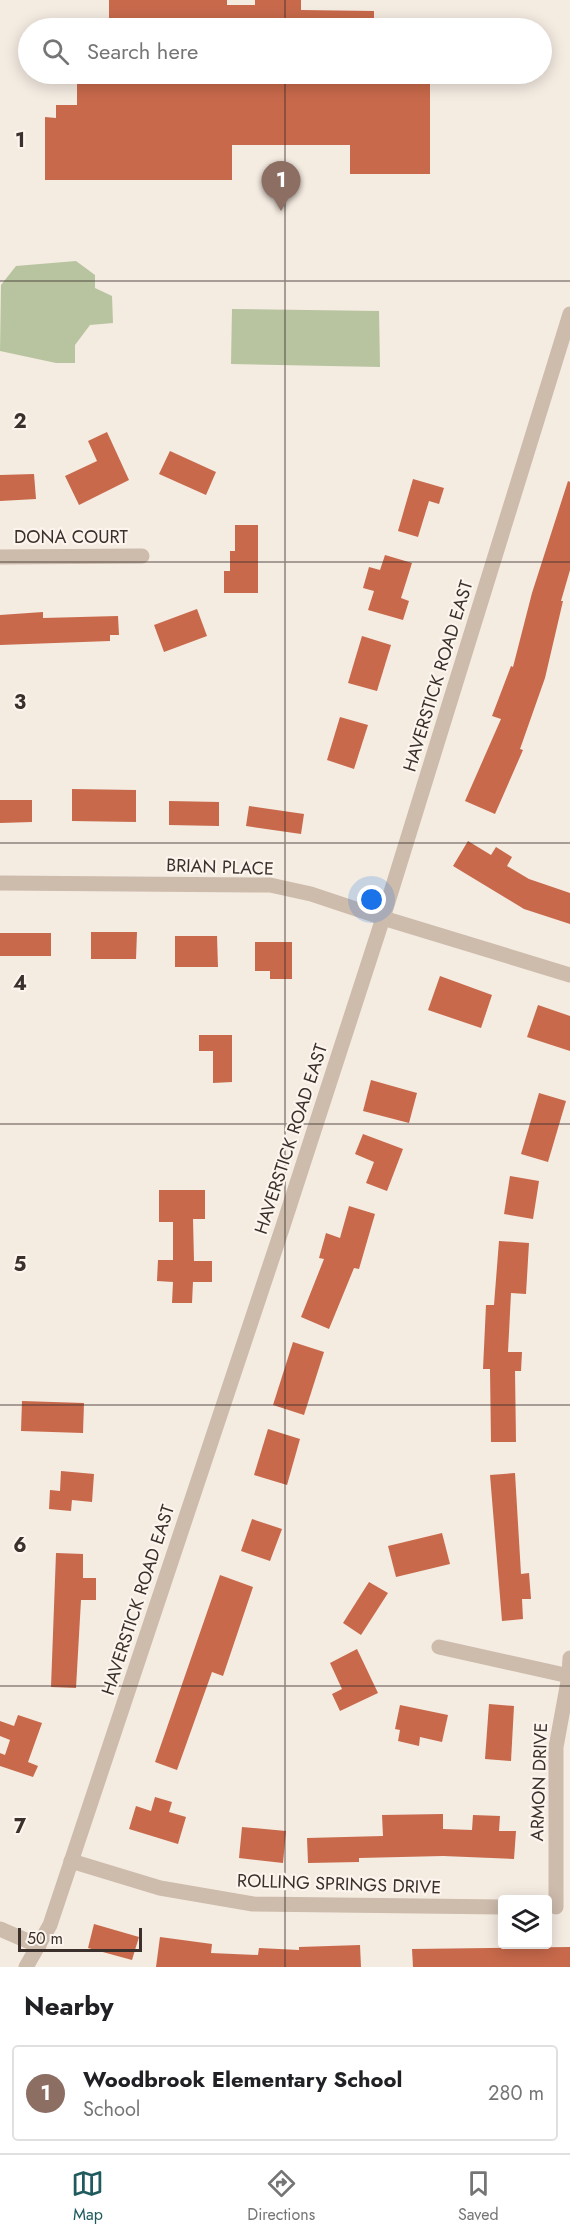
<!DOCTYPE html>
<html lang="en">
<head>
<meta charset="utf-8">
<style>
  :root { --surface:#fff; --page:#f2f2f2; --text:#202124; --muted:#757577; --line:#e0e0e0; --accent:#1f5a5e }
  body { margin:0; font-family:Jost,sans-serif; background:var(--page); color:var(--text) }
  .controls { position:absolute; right:18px; bottom:18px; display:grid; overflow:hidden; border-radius:6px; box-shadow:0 3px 15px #0003 }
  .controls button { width:54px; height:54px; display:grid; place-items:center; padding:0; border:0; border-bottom:2px solid var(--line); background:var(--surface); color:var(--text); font:30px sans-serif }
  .scale { position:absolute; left:18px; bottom:15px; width:124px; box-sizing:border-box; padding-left:6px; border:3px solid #3b302b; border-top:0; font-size:16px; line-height:21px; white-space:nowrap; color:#3b302b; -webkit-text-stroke:4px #fbf5ee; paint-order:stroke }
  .you { position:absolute; left:372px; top:900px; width:21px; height:21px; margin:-15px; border:4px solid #fff; border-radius:50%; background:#1a73e8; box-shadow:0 0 0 9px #1a73e833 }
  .badge { display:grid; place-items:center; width:39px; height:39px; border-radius:50%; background:var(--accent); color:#fff; font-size:20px; font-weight:700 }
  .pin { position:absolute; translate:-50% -50px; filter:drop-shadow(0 2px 3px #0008) }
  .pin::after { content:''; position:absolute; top:32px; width:21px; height:18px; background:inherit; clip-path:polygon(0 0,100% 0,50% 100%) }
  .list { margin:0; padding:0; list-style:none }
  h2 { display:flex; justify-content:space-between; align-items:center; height:78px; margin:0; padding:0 24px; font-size:26px }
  h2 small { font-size:20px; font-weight:400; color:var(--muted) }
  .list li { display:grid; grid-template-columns:39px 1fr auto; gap:18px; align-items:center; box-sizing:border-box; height:96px; margin:0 12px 12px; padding:0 12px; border:2px solid var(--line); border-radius:6px }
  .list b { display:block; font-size:22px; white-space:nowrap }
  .list p { margin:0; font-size:20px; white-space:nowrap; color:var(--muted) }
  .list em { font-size:20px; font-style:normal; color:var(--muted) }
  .icon { flex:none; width:33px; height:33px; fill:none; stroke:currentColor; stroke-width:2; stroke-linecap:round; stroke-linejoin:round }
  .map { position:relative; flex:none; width:570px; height:1967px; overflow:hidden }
  .search { position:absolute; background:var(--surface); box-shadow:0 3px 15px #0003; left:18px; right:18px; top:18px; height:66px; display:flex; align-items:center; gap:15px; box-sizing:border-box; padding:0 21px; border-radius:33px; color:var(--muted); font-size:22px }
  .sheet { height:186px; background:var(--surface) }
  nav { display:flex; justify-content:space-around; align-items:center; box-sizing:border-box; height:84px; border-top:2px solid var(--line); background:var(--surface); font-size:16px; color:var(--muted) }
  nav a { display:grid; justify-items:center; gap:3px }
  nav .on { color:var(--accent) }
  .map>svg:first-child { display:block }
</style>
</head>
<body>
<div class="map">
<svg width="570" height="1967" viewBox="0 0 570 1967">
  <rect width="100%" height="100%" fill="#f4ebe1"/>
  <g fill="#b8c4a0">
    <polygon points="76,261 95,275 95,288 112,296 113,323 90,325 75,345 75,363 56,363 0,351 1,285 16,266"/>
    <polygon points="232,309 379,311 380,367 231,364"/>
  </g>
  <g fill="#c8694b">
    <polygon points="109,0 227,0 227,5 255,5 255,0 301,0 301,10 374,11 374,28 109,28"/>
    <polygon points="77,74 430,74 430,174 350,174 350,145 232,145 232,180 45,180 45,117 56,118 56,105 77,105"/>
    <polygon points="107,432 129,480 79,505 65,476 97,461 88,441"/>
    <polygon points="170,451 216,472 206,495 159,474"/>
    <polygon points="34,474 36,499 0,501 0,475"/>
    <polygon points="413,479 444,488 439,504 429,501 418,537 398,531"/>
    <polygon points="568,481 570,482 570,570 561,601 563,601 545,678 520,749 523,750 495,814 465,801 501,719 492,716 511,666 513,667 532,593"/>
    <polygon points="235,525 258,525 258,593 224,593 224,571 230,571 230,551 235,551"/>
    <polygon points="385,555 412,563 401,598 409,601 403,620 368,610 374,591 363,588 369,567 380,570"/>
    <polygon points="197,609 207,636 164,652 154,625"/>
    <polygon points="43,612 43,618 118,616 119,635 110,635 110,641 0,645 0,615"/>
    <polygon points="362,636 391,645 377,691 348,683"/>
    <polygon points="340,717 368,725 354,769 327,760"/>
    <polygon points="72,789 136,790 136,822 72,821"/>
    <polygon points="0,800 32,800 32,822 0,823"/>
    <polygon points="169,801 219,802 219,826 169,825"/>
    <polygon points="249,806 304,814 301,834 246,826"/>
    <polygon points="468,841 491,855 496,847 512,857 507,866 529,879 570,893 570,924 524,909 453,866"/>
    <polygon points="91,932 137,932 136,959 91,959"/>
    <rect x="0" y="933" width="51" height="23"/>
    <polygon points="175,936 217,936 218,967 175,967"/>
    <polygon points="255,942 292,942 292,979 270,979 270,971 255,971"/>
    <polygon points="440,976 492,995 481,1028 428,1010"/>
    <polygon points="538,1005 570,1016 570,1051 527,1037"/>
    <polygon points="199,1035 232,1035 232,1082 213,1083 213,1051 199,1051"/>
    <polygon points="371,1080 417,1093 409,1123 363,1111"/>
    <polygon points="539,1093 566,1101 548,1162 521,1154"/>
    <polygon points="363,1134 403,1149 387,1191 366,1183 374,1162 355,1154"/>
    <polygon points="510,1176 539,1181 533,1219 504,1214"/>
    <polygon points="159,1190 205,1190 205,1219 193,1219 194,1261 212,1261 212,1282 193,1282 192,1303 172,1303 173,1282 157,1281 158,1260 173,1260 173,1222 159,1222"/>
    <polygon points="349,1206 375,1214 359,1269 354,1268 329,1329 301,1317 324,1259 319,1258 326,1233 340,1238"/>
    <polygon points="499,1241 529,1243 526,1294 511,1293 508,1352 522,1352 521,1371 515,1371 516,1442 491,1442 490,1369 483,1369 486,1305 494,1305"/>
    <polygon points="293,1342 324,1352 304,1415 273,1405"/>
    <polygon points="22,1401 84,1403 83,1433 21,1431"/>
    <polygon points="268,1429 300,1439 287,1485 254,1475"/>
    <polygon points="61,1471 94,1474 92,1502 72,1500 71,1511 49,1509 50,1490 60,1491"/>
    <polygon points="515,1473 521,1574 529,1573 531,1599 522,1599 523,1619 502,1621 490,1475"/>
    <polygon points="252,1519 282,1529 270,1561 241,1551"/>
    <polygon points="442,1533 450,1564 396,1577 388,1546"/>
    <polygon points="56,1553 83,1554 83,1578 96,1578 96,1600 81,1600 76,1688 51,1687"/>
    <polygon points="220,1575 253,1587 223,1676 212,1672 177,1770 155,1762"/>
    <polygon points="369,1582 388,1593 361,1635 343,1623"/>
    <polygon points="357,1649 378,1693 340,1711 332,1694 342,1689 330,1663"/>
    <polygon points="489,1704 514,1706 511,1761 485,1759"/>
    <polygon points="400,1705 448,1715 442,1742 420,1737 419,1746 398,1741 400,1730 395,1729"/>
    <polygon points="18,1715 42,1723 28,1762 38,1766 33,1777 0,1766 0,1753 5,1755 10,1740 0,1736 0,1721 14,1726"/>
    <polygon points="155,1797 172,1802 169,1812 186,1817 178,1844 129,1829 136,1806 151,1811"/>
    <polygon points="443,1814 443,1829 472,1830 473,1815 500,1816 499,1831 516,1831 514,1859 443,1856 359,1858 359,1862 308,1863 307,1838 383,1836 382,1815"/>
    <polygon points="242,1827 286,1831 283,1863 239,1858"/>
    <polygon points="94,1924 139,1937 132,1960 88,1948"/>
    <polygon points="160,1937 212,1944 211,1953 258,1955 259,1948 299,1950 299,1947 360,1945 361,1967 156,1967"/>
    <polygon points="570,1947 570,1967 413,1967 412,1949"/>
  </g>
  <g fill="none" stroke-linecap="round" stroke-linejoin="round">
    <g stroke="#cdbbac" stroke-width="15">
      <polyline points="0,557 142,556"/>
      <polyline points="0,883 270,885 311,894 383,918 570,975"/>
      <polyline points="439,1647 569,1676"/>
      <polyline points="71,1861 160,1888 253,1904 502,1907"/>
      <polyline points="556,1907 556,1747 569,1676 570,1658"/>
      <polyline points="0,1929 39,1946"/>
      <polyline points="26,1967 50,1925 283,1226 383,918 570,314"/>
    </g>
  </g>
  <path fill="none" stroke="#3b302b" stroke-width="1.5" stroke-opacity="0.55" d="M285,0V28M285,74V1967M0,281H570M0,562H570M0,843H570M0,1124H570M0,1405H570M0,1686H570"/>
  <g text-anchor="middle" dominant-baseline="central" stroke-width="4.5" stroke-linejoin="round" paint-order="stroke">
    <g font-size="18" fill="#3b302b" stroke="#fbf5ee">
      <text x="71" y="537">DONA COURT</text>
      <text transform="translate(438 676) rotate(-73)">HAVERSTICK ROAD EAST</text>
      <text transform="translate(220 867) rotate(2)">BRIAN PLACE</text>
      <text transform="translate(291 1139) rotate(-72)">HAVERSTICK ROAD EAST</text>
      <text transform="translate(138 1600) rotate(-72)">HAVERSTICK ROAD EAST</text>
      <text transform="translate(539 1782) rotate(-88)">ARMON DRIVE</text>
      <text transform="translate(339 1884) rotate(2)">ROLLING SPRINGS DRIVE</text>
    </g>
  </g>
  <g font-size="20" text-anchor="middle" font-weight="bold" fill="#3b302b" stroke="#fbf5ee" stroke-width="4.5" stroke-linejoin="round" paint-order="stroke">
    <text x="20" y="147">1</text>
    <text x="20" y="428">2</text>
    <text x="20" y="709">3</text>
    <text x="20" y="990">4</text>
    <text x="20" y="1271">5</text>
    <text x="20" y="1552">6</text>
    <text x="20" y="1833">7</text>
  </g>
</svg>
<div class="controls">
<button><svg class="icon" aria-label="layers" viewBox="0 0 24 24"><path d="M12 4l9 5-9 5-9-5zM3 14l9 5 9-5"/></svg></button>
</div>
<div class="scale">50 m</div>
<div class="you"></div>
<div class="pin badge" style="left:281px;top:211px;background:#8d6e63">1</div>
<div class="search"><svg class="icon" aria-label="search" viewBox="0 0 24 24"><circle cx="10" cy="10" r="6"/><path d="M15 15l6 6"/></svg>Search here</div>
</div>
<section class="sheet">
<h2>Nearby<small></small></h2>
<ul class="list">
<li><span class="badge" style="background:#8d6e63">1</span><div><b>Woodbrook Elementary School</b><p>School</p></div><em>280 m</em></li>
</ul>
</section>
<nav>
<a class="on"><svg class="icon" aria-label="map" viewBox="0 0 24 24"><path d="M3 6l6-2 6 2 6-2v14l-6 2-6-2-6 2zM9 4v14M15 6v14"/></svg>Map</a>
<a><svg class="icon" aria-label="directions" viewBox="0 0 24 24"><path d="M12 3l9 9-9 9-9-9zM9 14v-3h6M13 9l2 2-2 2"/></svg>Directions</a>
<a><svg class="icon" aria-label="saved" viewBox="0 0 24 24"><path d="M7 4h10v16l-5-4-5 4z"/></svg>Saved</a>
</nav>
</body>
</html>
